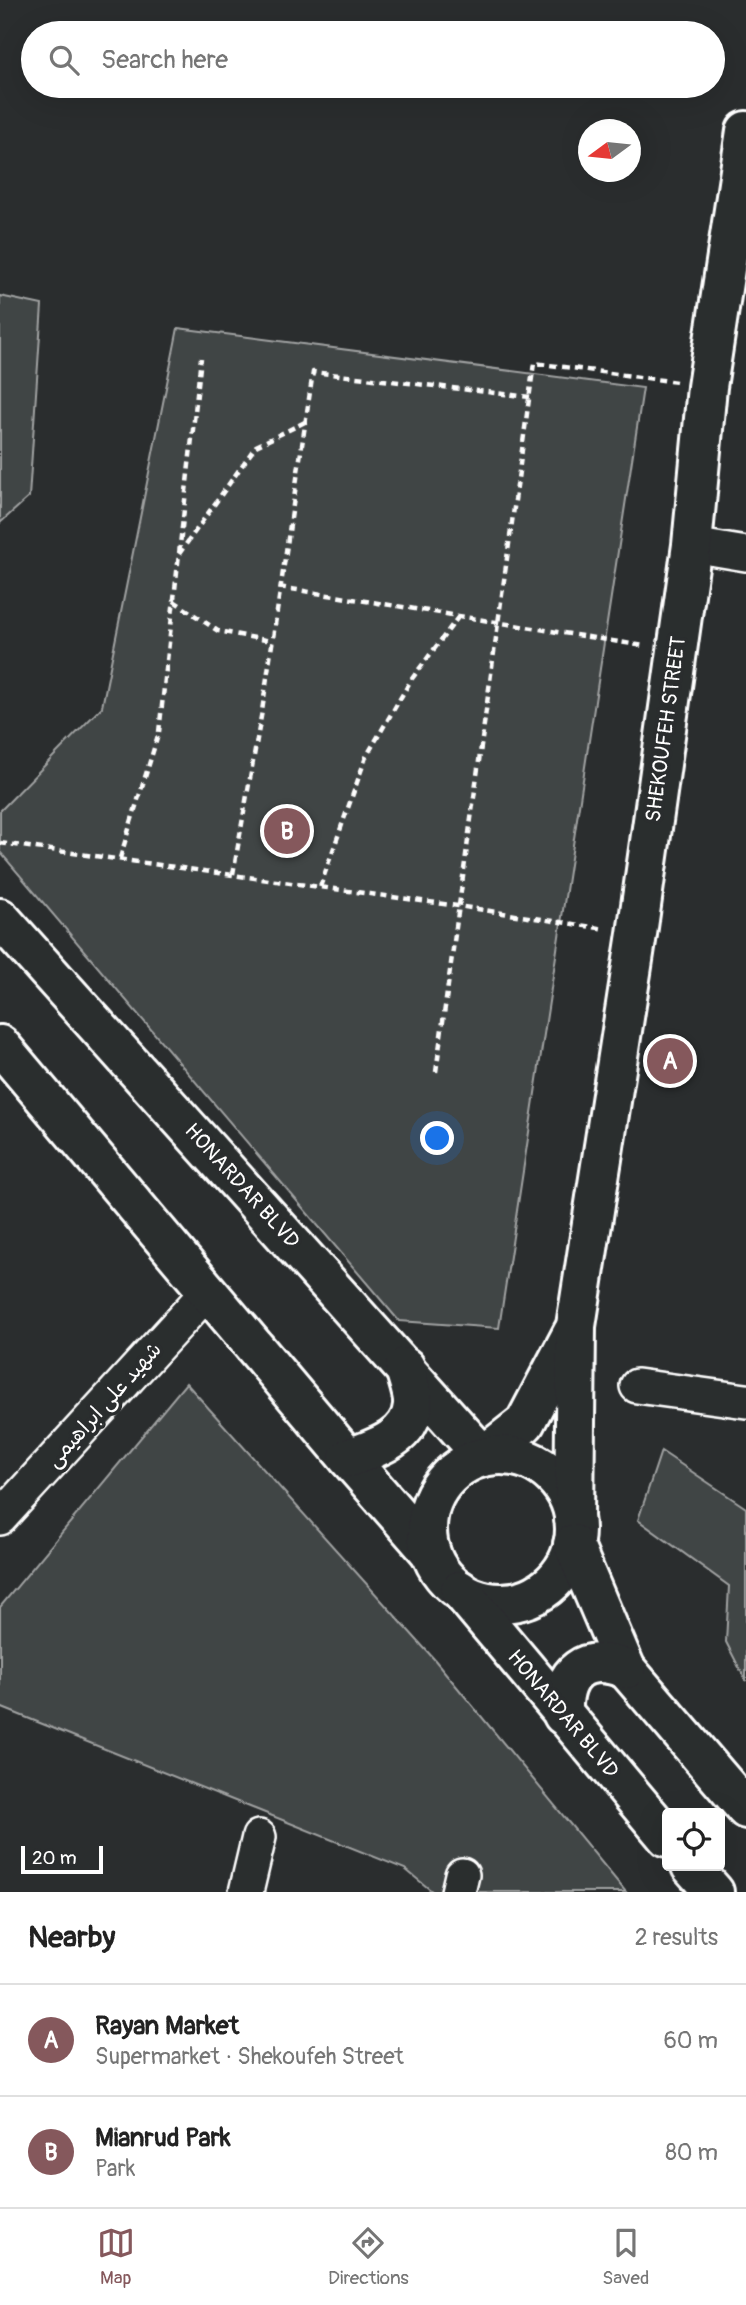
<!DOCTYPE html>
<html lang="en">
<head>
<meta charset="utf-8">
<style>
  :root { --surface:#fff; --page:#f6f6f6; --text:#222; --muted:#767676; --line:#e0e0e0; --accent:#85585c }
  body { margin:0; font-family:Pangolin,"Playpen Sans Arabic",sans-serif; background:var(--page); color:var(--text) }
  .controls { position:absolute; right:21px; bottom:21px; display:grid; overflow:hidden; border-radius:7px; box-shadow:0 7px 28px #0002 }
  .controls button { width:63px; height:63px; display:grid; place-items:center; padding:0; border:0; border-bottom:2px solid var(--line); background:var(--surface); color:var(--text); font:35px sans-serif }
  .compass { position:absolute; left:578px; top:119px; width:63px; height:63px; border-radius:50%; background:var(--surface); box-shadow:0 7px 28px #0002; rotate:255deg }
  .scale { position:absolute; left:21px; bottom:18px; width:82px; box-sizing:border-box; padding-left:7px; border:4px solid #fff; border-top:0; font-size:19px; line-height:24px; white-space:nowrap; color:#fff; -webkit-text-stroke:5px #2a2d2e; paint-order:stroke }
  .you { position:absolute; left:438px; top:1139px; width:24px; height:24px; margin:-18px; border:5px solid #fff; border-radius:50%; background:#1a73e8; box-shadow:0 0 0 10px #1a73e833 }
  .badge { display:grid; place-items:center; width:46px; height:46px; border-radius:50%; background:var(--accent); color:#fff; font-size:23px; font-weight:700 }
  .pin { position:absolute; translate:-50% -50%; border:4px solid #fff; box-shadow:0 2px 7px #0006 }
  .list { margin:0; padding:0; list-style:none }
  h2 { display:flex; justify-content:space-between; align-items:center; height:91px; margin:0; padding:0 28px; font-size:30px }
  h2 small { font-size:23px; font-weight:400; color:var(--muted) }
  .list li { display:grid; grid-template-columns:46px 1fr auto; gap:21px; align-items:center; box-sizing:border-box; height:112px; padding:0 28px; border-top:2px solid var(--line) }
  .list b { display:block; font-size:26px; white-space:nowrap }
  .list p { margin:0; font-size:23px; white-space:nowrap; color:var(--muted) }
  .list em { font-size:23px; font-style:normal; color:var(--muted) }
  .icon { flex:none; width:38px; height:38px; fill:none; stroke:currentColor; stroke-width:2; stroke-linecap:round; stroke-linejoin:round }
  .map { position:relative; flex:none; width:746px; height:1892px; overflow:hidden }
  .search { position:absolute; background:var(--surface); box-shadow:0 7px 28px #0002; left:21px; right:21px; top:21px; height:77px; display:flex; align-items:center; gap:18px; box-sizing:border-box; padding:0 24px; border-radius:38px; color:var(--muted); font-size:26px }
  .sheet { height:315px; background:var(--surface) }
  nav { display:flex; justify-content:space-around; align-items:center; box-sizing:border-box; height:98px; border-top:2px solid var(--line); background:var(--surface); font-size:19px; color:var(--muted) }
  nav a { display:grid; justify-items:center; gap:4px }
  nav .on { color:var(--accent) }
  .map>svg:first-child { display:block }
</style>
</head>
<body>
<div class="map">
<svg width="746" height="1892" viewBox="0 0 746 1892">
  <rect width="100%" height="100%" fill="#2a2d2e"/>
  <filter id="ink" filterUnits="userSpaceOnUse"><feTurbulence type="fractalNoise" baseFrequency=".0143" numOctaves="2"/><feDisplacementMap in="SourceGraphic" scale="14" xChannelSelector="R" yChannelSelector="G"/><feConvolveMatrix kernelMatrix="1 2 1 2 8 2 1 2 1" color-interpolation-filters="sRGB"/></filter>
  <g filter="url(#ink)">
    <g fill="#414445" stroke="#a0a2a2" stroke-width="2">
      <polygon points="0,296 42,305 29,497 0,523"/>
      <polygon points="178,328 643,388 499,1328 399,1321 0,852 0,811 102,707"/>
      <polygon points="186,1383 434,1659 626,1892 433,1892 405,1869 0,1707 0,1607"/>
      <polygon points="661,1451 746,1508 746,1681 726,1642 729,1586 638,1520"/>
    </g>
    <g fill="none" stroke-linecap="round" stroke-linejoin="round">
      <g stroke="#fff" stroke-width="38">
        <g id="minor">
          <polyline points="692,545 746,554"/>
          <polyline points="637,1386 746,1401"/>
          <polyline points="0,1518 208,1291"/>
          <polyline points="246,1892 259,1837"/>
          <polyline points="458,1892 462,1875"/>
        </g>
      </g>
      <g stroke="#fff" stroke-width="44">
        <g id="major">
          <polyline points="0,918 483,1456 525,1423 573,1332"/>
          <polyline points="0,1045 348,1458 431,1553"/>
          <circle cx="501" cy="1529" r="74"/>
          <path d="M348,1458C374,1449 411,1438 413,1405C414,1394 407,1378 405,1367"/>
          <polyline points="574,1519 576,1326 637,934 692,545 707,387 746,131"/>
          <polyline points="573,1544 626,1669 746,1809"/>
          <polyline points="460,1590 667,1837"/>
          <path d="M563,1715C561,1671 585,1653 626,1669"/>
          <polyline points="691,1866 714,1892"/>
        </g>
      </g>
      <g stroke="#fff" stroke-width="4.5" stroke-dasharray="7 5" stroke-linecap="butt">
        <polyline points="179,554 256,446 305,422"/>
        <polyline points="279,587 644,646"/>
        <polyline points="174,601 218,631 271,641"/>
        <polyline points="0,843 458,906 605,929"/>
        <polyline points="120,858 159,732 201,358"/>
        <polyline points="233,874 262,711 313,372 530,397"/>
        <polyline points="320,887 366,757 411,680 459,616"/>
        <polyline points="436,1072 534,363 677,382"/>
      </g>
      <use href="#minor" stroke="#2a2d2e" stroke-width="33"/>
      <use href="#major" stroke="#2a2d2e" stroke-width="38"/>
    </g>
  </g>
  <g text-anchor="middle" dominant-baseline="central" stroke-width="7" stroke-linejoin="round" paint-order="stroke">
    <g font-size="21" fill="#fff" stroke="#2a2d2e">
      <text transform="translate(666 729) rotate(-82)">SHEKOUFEH STREET</text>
      <text transform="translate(242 1186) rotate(48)">HONARDAR BLVD</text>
      <text transform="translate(104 1405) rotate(-48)">شهید علی ابراهیمی</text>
      <text transform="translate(563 1714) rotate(50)">HONARDAR BLVD</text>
    </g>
  </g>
</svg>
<div class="controls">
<button><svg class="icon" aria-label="locate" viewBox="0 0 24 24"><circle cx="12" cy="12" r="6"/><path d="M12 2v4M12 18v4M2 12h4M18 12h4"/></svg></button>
</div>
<svg class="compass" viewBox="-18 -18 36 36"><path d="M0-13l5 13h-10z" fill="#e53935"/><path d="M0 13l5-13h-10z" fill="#767676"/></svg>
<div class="scale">20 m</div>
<div class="you"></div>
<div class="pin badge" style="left:670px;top:1061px">A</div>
<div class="pin badge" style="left:287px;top:831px">B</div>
<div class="search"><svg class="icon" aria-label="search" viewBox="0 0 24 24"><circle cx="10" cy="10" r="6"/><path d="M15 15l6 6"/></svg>Search here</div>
</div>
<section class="sheet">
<h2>Nearby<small>2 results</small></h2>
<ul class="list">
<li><span class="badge">A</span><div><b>Rayan Market</b><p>Supermarket · Shekoufeh Street</p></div><em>60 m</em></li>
<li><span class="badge">B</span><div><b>Mianrud Park</b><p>Park</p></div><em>80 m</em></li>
</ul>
</section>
<nav>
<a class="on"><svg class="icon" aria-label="map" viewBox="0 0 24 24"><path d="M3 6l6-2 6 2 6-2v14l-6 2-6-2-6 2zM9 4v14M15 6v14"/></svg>Map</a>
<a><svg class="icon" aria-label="directions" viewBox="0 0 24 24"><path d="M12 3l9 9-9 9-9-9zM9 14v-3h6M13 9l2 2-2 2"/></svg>Directions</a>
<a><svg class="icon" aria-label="saved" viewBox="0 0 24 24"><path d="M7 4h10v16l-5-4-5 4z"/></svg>Saved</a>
</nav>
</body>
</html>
